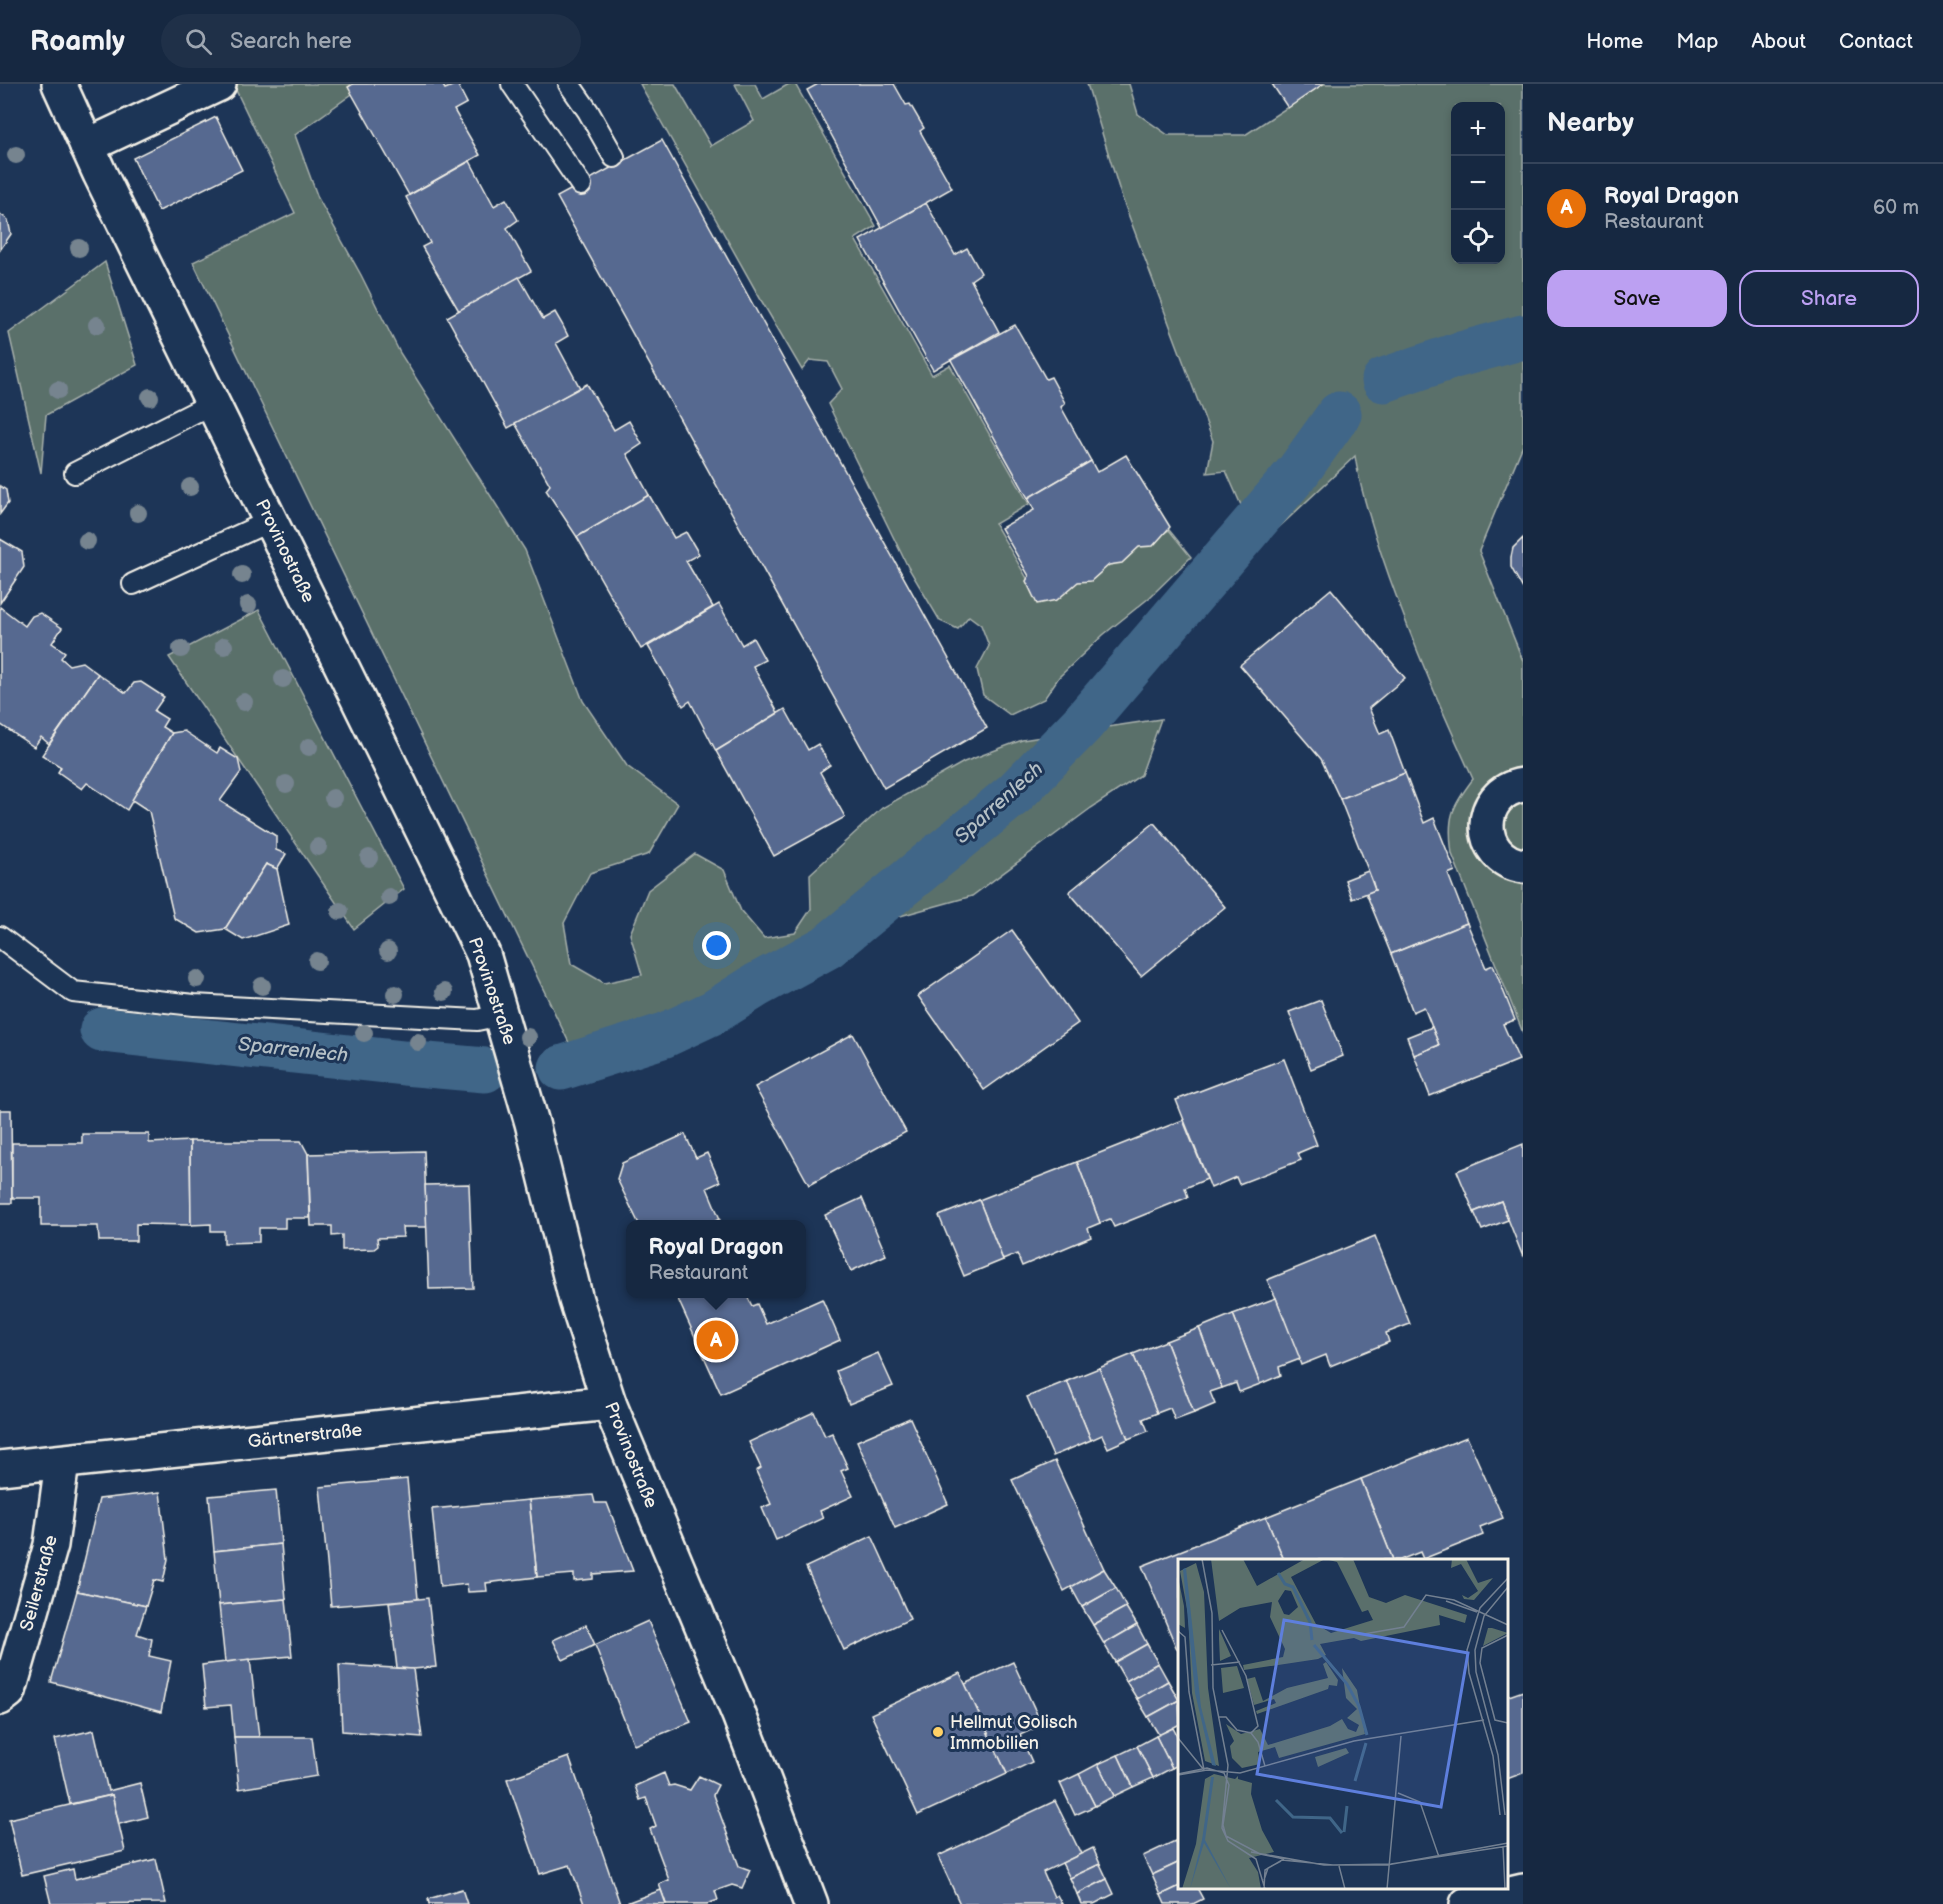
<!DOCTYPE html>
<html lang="en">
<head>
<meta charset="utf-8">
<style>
  :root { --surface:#162841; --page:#1f3048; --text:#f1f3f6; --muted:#9ea6b1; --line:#35445a; --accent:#bca0f2 }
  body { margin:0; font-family:"Balsamiq Sans",sans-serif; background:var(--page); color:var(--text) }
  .controls { position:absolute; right:18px; top:18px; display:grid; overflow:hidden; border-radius:12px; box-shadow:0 3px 9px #0003 }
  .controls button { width:54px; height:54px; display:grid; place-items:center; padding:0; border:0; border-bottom:2px solid var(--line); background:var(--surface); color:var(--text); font:30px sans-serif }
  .you { position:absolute; left:717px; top:862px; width:21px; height:21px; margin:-15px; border:4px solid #fff; border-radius:50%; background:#1a73e8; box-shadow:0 0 0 9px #1a73e833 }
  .badge { display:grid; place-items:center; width:39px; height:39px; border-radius:50%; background:var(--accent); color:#fff; font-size:20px; font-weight:700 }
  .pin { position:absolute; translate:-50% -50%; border:3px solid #fff; box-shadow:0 2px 6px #0006 }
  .popup { position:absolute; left:626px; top:1136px; width:180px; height:78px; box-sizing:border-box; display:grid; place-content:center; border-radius:12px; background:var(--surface); filter:drop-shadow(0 2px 4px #0005); font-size:20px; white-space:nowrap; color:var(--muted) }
  .popup b { font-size:22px; color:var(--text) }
  .popup::after { content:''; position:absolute; left:50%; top:100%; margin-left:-12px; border:12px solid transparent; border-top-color:var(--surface) }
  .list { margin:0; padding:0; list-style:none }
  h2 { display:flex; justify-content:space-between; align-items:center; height:78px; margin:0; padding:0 24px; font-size:26px }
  h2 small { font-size:20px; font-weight:400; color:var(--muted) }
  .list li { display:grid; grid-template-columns:39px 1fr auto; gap:18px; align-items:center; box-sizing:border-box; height:90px; padding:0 24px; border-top:2px solid var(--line) }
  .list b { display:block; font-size:22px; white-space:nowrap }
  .list p { margin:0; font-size:20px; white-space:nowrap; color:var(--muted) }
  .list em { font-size:20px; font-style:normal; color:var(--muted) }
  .actions { display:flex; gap:12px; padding:18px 24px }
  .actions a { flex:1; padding:14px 0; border:2px solid var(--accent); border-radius:18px; text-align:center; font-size:21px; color:var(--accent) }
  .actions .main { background:var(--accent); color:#111 }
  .icon { flex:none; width:33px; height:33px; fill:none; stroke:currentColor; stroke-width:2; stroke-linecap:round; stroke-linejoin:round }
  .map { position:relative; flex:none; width:1523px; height:1820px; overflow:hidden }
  header { display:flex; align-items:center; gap:36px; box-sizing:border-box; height:84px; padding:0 30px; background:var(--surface); border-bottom:2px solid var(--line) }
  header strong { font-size:28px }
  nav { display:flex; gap:33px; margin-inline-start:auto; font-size:21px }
  .search { width:420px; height:54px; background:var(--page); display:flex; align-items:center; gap:15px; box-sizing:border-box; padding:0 21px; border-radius:33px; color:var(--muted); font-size:22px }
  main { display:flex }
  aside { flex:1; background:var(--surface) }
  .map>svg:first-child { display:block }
</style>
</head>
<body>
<header>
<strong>Roamly</strong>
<div class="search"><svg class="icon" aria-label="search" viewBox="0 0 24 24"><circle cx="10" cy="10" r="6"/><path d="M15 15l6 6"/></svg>Search here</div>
<nav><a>Home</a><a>Map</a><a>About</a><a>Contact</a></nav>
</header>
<main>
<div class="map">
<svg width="1523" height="1820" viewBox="0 0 1523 1820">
  <rect width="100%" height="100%" fill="#1d3557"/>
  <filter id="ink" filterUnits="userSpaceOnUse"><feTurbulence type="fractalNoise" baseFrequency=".0167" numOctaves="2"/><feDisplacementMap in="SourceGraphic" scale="12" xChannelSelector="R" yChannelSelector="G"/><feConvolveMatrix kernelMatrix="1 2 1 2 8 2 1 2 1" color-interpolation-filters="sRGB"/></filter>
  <g filter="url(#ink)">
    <g fill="#5a6f6b" stroke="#a7b0aa" stroke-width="1.5" fill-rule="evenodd">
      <polygon points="233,0 366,0 295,51 318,114 361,191 400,269 525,466 583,617 627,682 678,720 649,770 590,789 564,839 571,880 604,899 642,891 630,850 648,806 695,770 724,786 741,827 764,854 795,849 811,825 810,790 882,724 964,678 1022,656 1161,635 1141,691 1091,724 972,812 875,839 641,958 573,967 193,178 295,129"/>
      <polygon points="640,0 675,0 711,62 754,37 735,0 755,0 763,15 789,0 795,0 876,142 855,155 932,291 950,281 1029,420 995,440 1041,518 1169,446 1191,473 1149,514 1103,551 1059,593 1044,615 1010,631 983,611 977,585 989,562 981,541 969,532 958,545 940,537 908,483 828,320 842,305 828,278 810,276 802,286 761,216"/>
      <path d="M1087,0H1129L1138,30L1168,51H1245L1323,0H1523V361L1479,467L1523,577V949L1452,770C1447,734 1451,724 1473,695C1439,621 1407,547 1381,469C1371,437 1360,405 1355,372L1259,462L1226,387L1207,389L1213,357L1121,111ZM1456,22H1500V176H1456Z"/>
      <polygon points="105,178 137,281 46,331 41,389 9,249"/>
      <polygon points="259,526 404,805 354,845 169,573"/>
    </g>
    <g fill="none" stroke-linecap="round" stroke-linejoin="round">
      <g stroke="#406688" stroke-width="45">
        <polyline points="1384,296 1454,272 1523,253"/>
        <polyline points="102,946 404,979 485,986"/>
        <polyline points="561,984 665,951 714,928 757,901 827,863 1015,709 1082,640 1297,389 1339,330"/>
      </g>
    </g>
    <g fill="#566990" stroke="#f4f1e8" stroke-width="1.5">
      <polygon points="353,0 442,0 445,5 457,0 467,19 454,26 480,71 409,111 348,3"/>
      <polygon points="818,0 894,0 906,21 910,20 924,44 920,47 952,104 882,144 807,6"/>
      <polygon points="1272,0 1323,0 1288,24"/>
      <polygon points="216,33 242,86 159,127 133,74"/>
      <polygon points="662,56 987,644 884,704 557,113"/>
      <polygon points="470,77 494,122 506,115 518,136 507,144 531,187 459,227 422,163 430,159 406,113"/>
      <polygon points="926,119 955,171 967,164 981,189 971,196 999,248 933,286 860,156"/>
      <polygon points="0,130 8,136 11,150 0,166"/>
      <polygon points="519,193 543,235 555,228 562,240 568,252 556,259 580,304 508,344 447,233"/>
      <polygon points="1015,241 1046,295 1051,293 1065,319 1061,323 1091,377 1028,414 951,276"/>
      <polygon points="587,300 614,346 629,337 642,360 627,370 649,411 577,453 546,406 550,401 515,339"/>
      <polygon points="1126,371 1170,443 1153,462 1139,463 1122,479 1109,481 1091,497 1078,498 1057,516 1037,520 1026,497 1029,492 1001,444 1034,426 1028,414 1091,377 1097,388"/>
      <polygon points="0,402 6,406 8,419 0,430"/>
      <polygon points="649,411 674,454 686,448 699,470 686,477 713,523 641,565 577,453"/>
      <polygon points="1523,454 1523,505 1511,483 1511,473 1513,464"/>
      <polygon points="0,455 22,468 24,483 0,519"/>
      <polygon points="1331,505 1405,594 1369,624 1380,650 1389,646 1405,689 1340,715 1321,675 1240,581"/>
      <polygon points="719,520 742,561 753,554 765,576 753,582 778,629 716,667 690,617 683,622 648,562"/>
      <polygon points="0,523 25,542 32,532 40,529 62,544 52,559 65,568 61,574 69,581 82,578 98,590 49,660 41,653 34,663 0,640"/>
      <polygon points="98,590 126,609 134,599 141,598 164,613 154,627 167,635 162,643 172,649 127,726 87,699 82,705 58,688 61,683 42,671"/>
      <polygon points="785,625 808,666 818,660 824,671 830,681 820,688 845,733 774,772 716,667"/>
      <polygon points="184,647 217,669 220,664 238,675 241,688 220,717 276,752 276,766 286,770 277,785 266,780 225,845 199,849 174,834 149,727 132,716 172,649"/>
      <polygon points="1405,689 1424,739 1434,734 1455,787 1448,790 1467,839 1391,870 1366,809 1375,806 1372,796 1340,715"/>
      <polygon points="1154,739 1225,823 1141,892 1069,808"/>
      <polygon points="266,780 277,785 289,841 243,856 225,845"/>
      <polygon points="1368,787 1375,806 1352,815 1345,796"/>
      <polygon points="1467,839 1486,884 1493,881 1515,936 1503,940 1519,976 1430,1012 1414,971 1439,961 1424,923 1413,928 1391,870"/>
      <polygon points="1012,846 1078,939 984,1006 918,912"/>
      <polygon points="1321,916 1343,972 1311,985 1289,928"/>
      <polygon points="1432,943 1439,961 1414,971 1407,953"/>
      <polygon points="853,950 906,1048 809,1101 755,1003"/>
      <polygon points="1284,975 1317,1061 1298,1069 1301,1076 1239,1100 1236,1093 1211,1104 1176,1016"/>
      <polygon points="0,1026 11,1026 12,1119 0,1119"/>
      <polygon points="1183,1036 1207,1095 1185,1104 1188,1113 1114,1143 1110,1135 1100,1139 1077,1078"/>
      <polygon points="82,1050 149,1050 149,1059 190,1057 191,1141 136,1140 136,1157 99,1157 98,1142 41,1142 41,1114 12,1114 12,1059 82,1059"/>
      <polygon points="685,1050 696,1074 707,1069 720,1098 707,1104 720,1135 708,1140 639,1140 617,1095 622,1079"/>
      <polygon points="190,1057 301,1057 308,1070 310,1134 285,1134 285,1144 259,1144 259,1158 224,1159 224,1147 211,1147 211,1140 191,1141"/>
      <polygon points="1523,1060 1523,1173 1501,1117 1474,1128 1457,1087"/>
      <polygon points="424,1067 427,1143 402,1143 403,1153 377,1154 378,1162 374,1165 342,1166 342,1151 332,1152 332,1142 311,1142 308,1070"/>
      <polygon points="1077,1078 1100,1139 1088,1144 1091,1153 1022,1182 1017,1170 1003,1176 979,1116"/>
      <polygon points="469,1100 473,1204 429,1205 425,1101"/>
      <polygon points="862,1114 886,1171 851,1187 825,1131"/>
      <polygon points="979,1116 1003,1176 964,1192 939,1132"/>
      <polygon points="1501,1117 1508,1136 1482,1146 1474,1128"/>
      <polygon points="1375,1152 1410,1240 1386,1249 1389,1258 1330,1282 1326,1271 1301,1281 1276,1214 1267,1196"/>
      <polygon points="685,1210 746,1210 752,1222 757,1220 766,1240 822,1215 840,1256 721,1310 677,1213"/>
      <polygon points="1276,1214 1300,1275 1279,1283 1281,1291 1260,1300 1233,1230"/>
      <polygon points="1233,1230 1260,1300 1239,1308 1236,1299 1222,1304 1199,1244"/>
      <polygon points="1199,1244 1222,1304 1210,1308 1215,1320 1194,1329 1166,1257"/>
      <polygon points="1166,1257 1194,1329 1175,1336 1170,1324 1157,1329 1133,1270"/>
      <polygon points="878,1269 893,1302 849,1320 836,1287"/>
      <polygon points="1133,1270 1157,1329 1143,1335 1148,1347 1128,1355 1099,1284"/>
      <polygon points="1099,1284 1128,1355 1108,1364 1102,1351 1091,1356 1067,1297"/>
      <polygon points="1067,1297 1091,1356 1053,1372 1027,1313"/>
      <polygon points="814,1328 825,1352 832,1349 848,1384 841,1387 853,1412 820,1427 823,1434 776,1456 762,1424 771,1420 756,1387 761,1384 749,1358"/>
      <polygon points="910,1334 948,1420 895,1444 857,1357"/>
      <polygon points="1467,1353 1503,1434 1480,1443 1483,1451 1423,1475 1420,1468 1400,1476 1393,1476 1361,1395"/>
      <polygon points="1055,1377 1104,1485 1064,1507 1012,1396"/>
      <polygon points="407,1395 418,1515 331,1522 320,1403"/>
      <polygon points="1361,1395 1393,1476 1284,1476 1266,1433"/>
      <polygon points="276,1406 281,1460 214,1467 209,1412"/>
      <polygon points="160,1408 168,1475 163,1498 154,1496 146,1522 77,1507 99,1415"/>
      <polygon points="593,1411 595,1419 607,1419 633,1487 593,1490 593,1495 574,1497 574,1490 537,1493 529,1416"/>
      <polygon points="529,1416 537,1493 486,1499 487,1507 468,1508 467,1500 440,1503 432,1425"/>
      <polygon points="1266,1433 1284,1476 1180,1476 1180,1564 1177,1565 1142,1482"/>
      <polygon points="872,1452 910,1535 844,1566 806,1483"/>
      <polygon points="281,1460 286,1515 219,1521 214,1467"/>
      <polygon points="1104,1485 1116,1504 1082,1523 1071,1503"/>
      <polygon points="1116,1504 1126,1523 1093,1541 1082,1523"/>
      <polygon points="77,1507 146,1522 137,1550 152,1555 149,1572 171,1577 161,1628 51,1598"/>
      <polygon points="428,1514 436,1583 413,1585 397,1584 389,1518"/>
      <polygon points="286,1515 292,1572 225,1578 219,1521"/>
      <polygon points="1126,1523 1137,1541 1104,1560 1093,1541"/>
      <polygon points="648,1537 691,1638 634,1661 595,1561"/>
      <polygon points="586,1541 595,1561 563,1576 553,1556"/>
      <polygon points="1137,1541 1147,1560 1115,1578 1104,1560"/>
      <polygon points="1147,1560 1158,1579 1126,1597 1115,1578"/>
      <polygon points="250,1575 259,1653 234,1653 231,1621 206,1623 202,1581"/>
      <polygon points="1013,1578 1042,1641 1020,1651 1032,1678 1007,1690 965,1600"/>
      <polygon points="1158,1579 1168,1597 1137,1615 1126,1597"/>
      <polygon points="339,1581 413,1585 422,1653 342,1647"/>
      <polygon points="960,1589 1007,1690 918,1731 871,1630"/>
      <polygon points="1168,1597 1179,1616 1148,1633 1137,1615"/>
      <polygon points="1523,1607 1523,1689 1507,1695 1506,1613"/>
      <polygon points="1179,1616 1180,1640 1159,1651 1148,1633"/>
      <polygon points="1173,1644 1180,1657 1180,1680 1172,1684 1156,1652"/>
      <polygon points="94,1646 108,1707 140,1699 148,1733 119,1740 112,1711 70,1720 55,1655"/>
      <polygon points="1156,1652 1172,1684 1153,1694 1137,1662"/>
      <polygon points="234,1653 312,1653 317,1692 239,1705"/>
      <polygon points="1137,1662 1153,1694 1133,1703 1118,1671"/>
      <polygon points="1118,1671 1133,1703 1114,1712 1098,1680"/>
      <polygon points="569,1673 604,1773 620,1820 584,1820 570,1781 540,1790 507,1695"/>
      <polygon points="1098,1680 1114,1712 1095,1722 1079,1690"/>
      <polygon points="664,1689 669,1702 674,1701 690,1706 699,1692 718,1701 713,1711 739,1782 750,1786 742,1804 732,1801 715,1807 718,1816 707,1820 666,1820 659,1800 669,1796 650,1745 656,1742 646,1714 640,1716 635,1702"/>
      <polygon points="1079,1690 1095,1722 1075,1731 1060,1699"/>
      <polygon points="112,1711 125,1767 22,1791 9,1735"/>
      <polygon points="1055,1717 1081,1770 1043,1788 1054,1813 1057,1811 1062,1820 960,1820 938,1772"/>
      <polygon points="1175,1757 1180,1767 1180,1778 1152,1791 1143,1772"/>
      <polygon points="1093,1764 1100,1780 1070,1794 1062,1779"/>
      <polygon points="156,1775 166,1819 51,1820 44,1792 73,1785 75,1795"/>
      <polygon points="1180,1778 1180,1802 1161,1811 1152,1791"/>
      <polygon points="1100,1780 1107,1795 1077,1810 1070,1794"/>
      <polygon points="1107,1795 1114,1810 1094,1820 1081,1820 1077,1810"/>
      <polygon points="1180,1802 1197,1804 1203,1815 1193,1820 1165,1820 1161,1811"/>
      <polygon points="462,1805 467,1820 429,1820 428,1815"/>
      <polygon points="661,1806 666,1820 626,1819"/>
    </g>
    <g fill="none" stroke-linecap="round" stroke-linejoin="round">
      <g stroke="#f4f1e8" stroke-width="24">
        <g id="lane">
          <polyline points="512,0 581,101"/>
          <polyline points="569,0 588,27 614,73"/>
          <polyline points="75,389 213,319"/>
          <polyline points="133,500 270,437"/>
          <polyline points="0,853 73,908 194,921 477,936 501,931"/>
        </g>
      </g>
      <g stroke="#f4f1e8" stroke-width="38">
        <g id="street">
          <polyline points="59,0 100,90 483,870 532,1039 576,1216 609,1319 739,1631 811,1820"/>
          <polyline points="87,62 219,0"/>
          <path d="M1523,701C1475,708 1475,775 1523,782"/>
          <polyline points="0,1384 609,1319"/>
          <polyline points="0,1614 9,1607 51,1461 62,1378"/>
        </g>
      </g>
      <g stroke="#f4f1e8" stroke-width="38">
        <polyline id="secondary" points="1467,1820 1523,1807"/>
      </g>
      <use href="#lane" stroke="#1d3557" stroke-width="20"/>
      <use href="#street" stroke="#1d3557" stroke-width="33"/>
      <use href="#secondary" stroke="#1d3557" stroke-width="33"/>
    </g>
    <g fill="#76848f">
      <circle cx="16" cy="71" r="9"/>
      <circle cx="79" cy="164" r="9"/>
      <circle cx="97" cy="241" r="9"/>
      <circle cx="58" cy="306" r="9"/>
      <circle cx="150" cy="313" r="9"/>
      <circle cx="190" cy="403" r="9"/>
      <circle cx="138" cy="429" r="9"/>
      <circle cx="87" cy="457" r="9"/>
      <circle cx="242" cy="491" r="9"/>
      <circle cx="248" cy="521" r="9"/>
      <circle cx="224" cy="562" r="9"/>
      <circle cx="181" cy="565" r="9"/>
      <circle cx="283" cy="595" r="9"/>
      <circle cx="244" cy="618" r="9"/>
      <circle cx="309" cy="663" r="9"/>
      <circle cx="286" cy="700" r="9"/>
      <circle cx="333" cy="714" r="9"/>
      <circle cx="318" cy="763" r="9"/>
      <circle cx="369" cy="774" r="9"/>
      <circle cx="389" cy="813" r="9"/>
      <circle cx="340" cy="827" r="9"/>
      <circle cx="388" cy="867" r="9"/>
      <circle cx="317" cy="877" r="9"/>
      <circle cx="197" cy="895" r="9"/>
      <circle cx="262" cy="902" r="9"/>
      <circle cx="444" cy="908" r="9"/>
      <circle cx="395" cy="910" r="9"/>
      <circle cx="364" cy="949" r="9"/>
      <circle cx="528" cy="953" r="9"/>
      <circle cx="418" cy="958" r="9"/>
    </g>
  </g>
  <circle fill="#ffd166" stroke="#1d3557" stroke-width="2" cx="938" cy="1648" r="6"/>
  <g text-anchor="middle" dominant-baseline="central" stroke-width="6" stroke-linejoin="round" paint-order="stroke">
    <g font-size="18" fill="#f4f1e8" stroke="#1d3557">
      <text transform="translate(285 467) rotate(64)">Provinostraße</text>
      <text transform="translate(492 907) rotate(71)">Provinostraße</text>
      <text transform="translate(305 1352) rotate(-6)">Gärtnerstraße</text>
      <text transform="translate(631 1371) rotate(68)">Provinostraße</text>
      <text transform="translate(39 1499) rotate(-75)">Seilerstraße</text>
    </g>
    <g font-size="18" fill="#f4f1e8" stroke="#1d3557" text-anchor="start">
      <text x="950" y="1638">Hellmut Golisch<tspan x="950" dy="21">Immobilien</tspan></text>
    </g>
    <g font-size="20" font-style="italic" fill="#b5c0c6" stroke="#1d3557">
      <text transform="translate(999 719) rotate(-42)">Sparrenlech</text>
      <text transform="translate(293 966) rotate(6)">Sparrenlech</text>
    </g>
  </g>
  <g transform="translate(1178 1475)">
    <rect width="330" height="330" fill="#1d3557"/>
    <path d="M33,0H65L79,27L127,0H147L113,18L138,65L153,74L195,61L190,51L184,53L159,3L147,0H175L191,38L208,44L227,36L289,56L287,64L261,56L262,66L183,82L176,79L142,85L148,96L140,100L66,111L65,106L105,98L107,90L92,58L94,43L62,49L41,62ZM107,31L113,32L120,48L111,56L106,55L100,42ZM274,0H288L300,24L315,19L296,41L286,40L284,36L290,39L300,32L283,5L273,9ZM18,4L26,33L30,129L41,207L27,202L14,134L10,55L2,12ZM0,18L6,47L7,69L0,65ZM310,69H314L330,74L305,87ZM41,70L53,97L42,102L41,80ZM148,103L160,121L159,127L151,126L150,130L79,155L78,152L98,144L96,140L76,146L69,120L77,118L85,142L109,129L150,119L145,105ZM59,107L66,129L45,134L43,109ZM164,109L179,131L187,175L101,199L97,188L80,193L82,205L64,209L54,199L52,187L56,182L48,165L63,175L82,170L90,186L152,167L164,160L170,170L178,173L181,166L169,159L179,150L168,139ZM168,189L171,194L140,208L137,198ZM36,215L57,220L60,217V220L74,224L73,235L84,271L96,293L71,299L80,313L83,330H4L18,285L27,220Z" fill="#5a6f6b" fill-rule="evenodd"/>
    <path d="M8,9L23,148L38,207L34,206L17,134L5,10ZM33,218H36L27,281L53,330L26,284L12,330L24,281Z" fill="#406688"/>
    <path fill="none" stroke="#406688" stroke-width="3" d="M100,14L107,25L115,28L132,63L134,81M136,86L169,125L181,147L189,176M177,222L188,184M98,241L115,258L152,259L164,274M166,273L169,247"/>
    <path fill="none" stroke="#738091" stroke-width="1.5" d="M24,0L34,54L35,129L50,206L44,269L50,282L78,300L87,330M268,42L299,53M44,71L68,117L80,167L73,174M0,72L7,78L11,133L26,211M186,75L226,68L248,36L276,41L330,66M330,76L304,89L302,104L317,161L330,164M33,106L62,103M40,158H48L59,171L73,174L80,183L87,207M0,179L26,211M0,215L29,209L46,214L51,226L45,266L48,277L82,295L106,300M0,216L29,211L62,214L176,182L306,161M220,234L242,243L261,298M322,256L315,197L291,114L289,91L302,49L330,19M327,256L320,196L298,113L297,91L306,57L330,28M325,288L327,330M73,293L146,306H209L330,284M161,307L167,330M86,321L90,309L103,302M86,330L87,311L104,301L155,306L213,305L330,287M209,330L223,177"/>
    <path fill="#5e7fdd" fill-opacity="0.15" stroke="#5e7fdd" stroke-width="3" d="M106,61L290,94L263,248L79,215Z"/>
    <rect width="330" height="330" fill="none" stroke="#f4f1e8" stroke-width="3"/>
  </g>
</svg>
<div class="controls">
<button>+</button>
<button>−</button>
<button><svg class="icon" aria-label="locate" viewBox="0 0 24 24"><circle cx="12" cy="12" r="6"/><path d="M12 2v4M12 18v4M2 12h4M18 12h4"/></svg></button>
</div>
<div class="you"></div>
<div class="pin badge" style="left:716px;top:1256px;background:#e8710a">A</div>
<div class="popup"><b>Royal Dragon</b>Restaurant</div>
</div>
<aside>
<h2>Nearby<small></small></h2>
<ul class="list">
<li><span class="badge" style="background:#e8710a">A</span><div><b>Royal Dragon</b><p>Restaurant</p></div><em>60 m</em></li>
</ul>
<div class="actions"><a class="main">Save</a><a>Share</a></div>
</aside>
</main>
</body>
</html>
